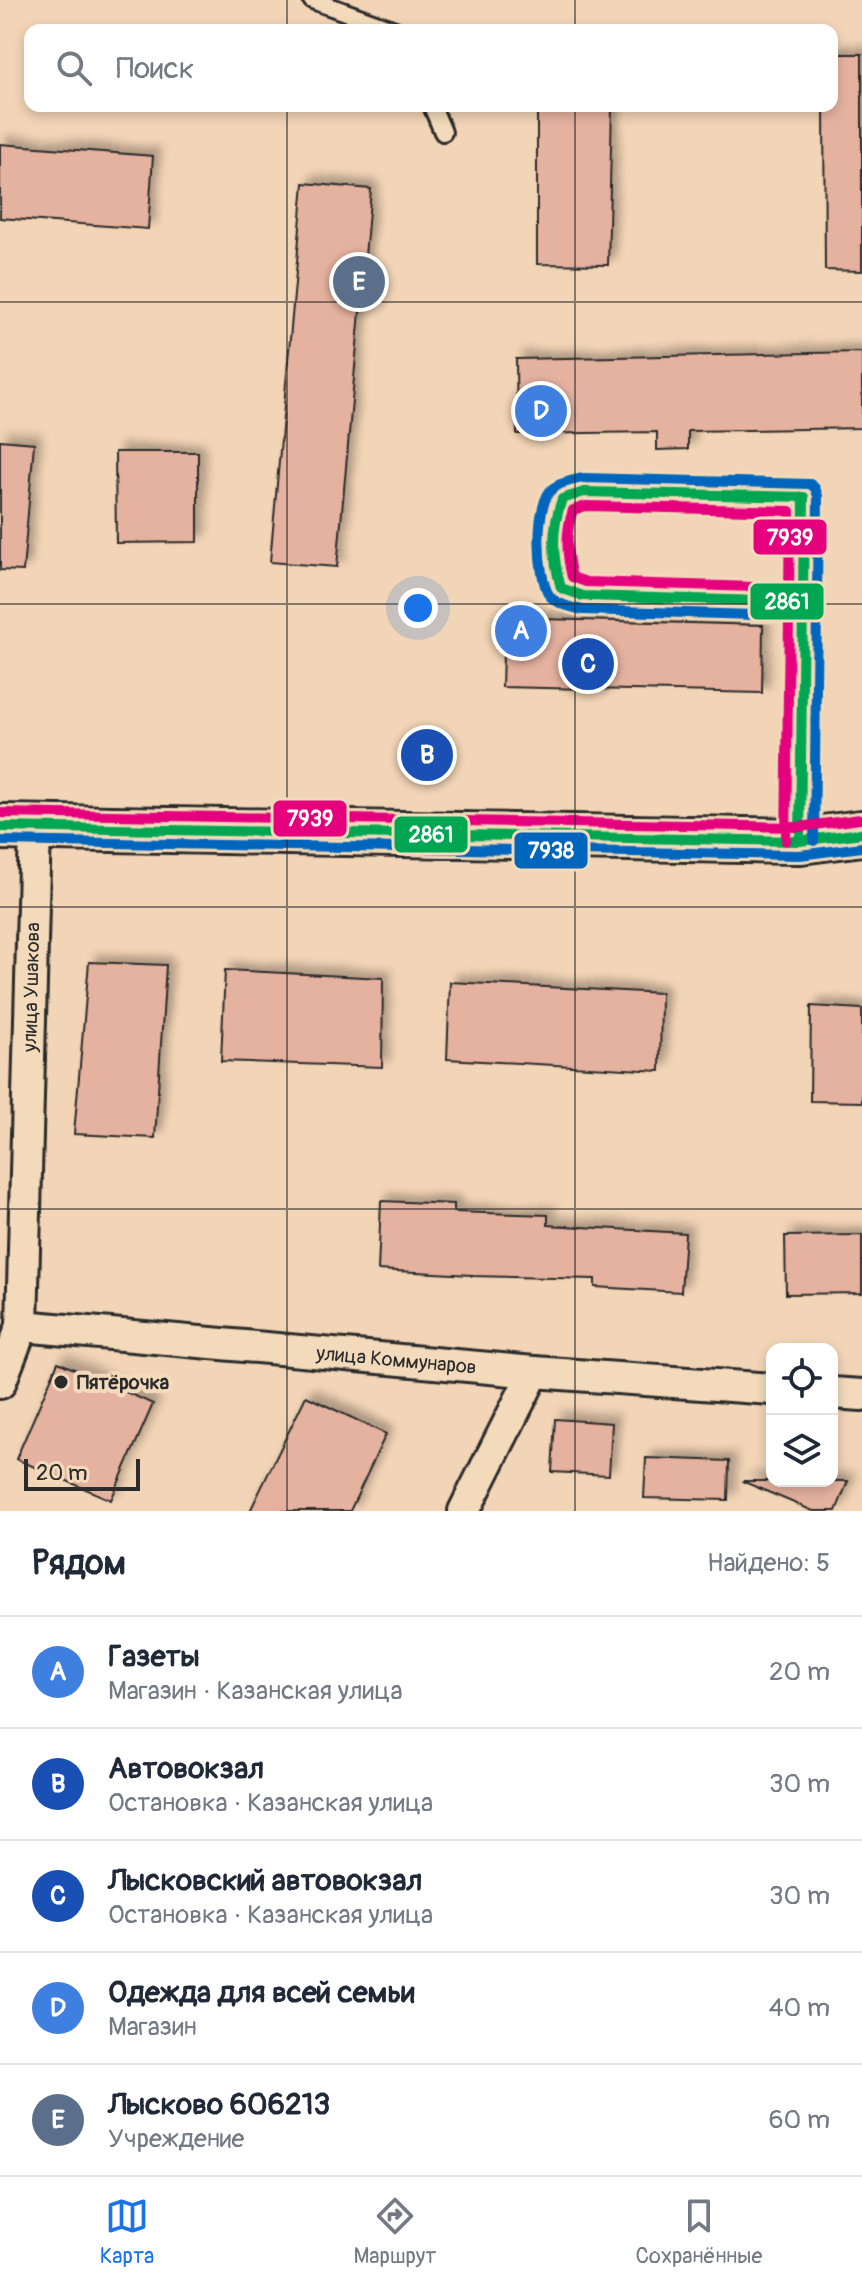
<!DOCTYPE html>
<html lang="ru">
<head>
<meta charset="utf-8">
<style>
  :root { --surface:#fff; --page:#f2f2f3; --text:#1f2937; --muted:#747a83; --line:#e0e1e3; --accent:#1a73e8 }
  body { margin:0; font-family:Pangolin,sans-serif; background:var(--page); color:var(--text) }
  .controls { position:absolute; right:24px; bottom:24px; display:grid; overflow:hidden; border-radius:16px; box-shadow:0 4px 12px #0003 }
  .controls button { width:72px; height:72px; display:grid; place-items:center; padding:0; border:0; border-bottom:2px solid var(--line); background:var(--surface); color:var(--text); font:40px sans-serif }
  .scale { position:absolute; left:24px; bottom:20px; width:116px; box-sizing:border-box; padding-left:8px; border:4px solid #2b2b2b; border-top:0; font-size:22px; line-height:28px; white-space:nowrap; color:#2b2b2b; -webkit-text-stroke:6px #f2daba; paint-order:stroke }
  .you { position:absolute; left:418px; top:608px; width:28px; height:28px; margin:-20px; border:6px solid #fff; border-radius:50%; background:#1a73e8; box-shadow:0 0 0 12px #1a73e833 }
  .badge { display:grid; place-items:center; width:52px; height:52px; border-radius:50%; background:var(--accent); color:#fff; font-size:26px; font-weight:700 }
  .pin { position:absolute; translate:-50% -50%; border:4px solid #fff; box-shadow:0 2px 8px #0006 }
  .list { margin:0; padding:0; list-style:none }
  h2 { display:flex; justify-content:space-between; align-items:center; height:104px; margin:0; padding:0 32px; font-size:34px }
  h2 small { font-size:26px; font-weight:400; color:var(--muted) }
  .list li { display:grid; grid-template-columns:52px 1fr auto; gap:24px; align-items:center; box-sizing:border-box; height:112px; padding:0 32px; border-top:2px solid var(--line) }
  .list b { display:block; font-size:30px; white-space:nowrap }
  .list p { margin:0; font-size:26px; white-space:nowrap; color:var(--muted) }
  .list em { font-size:26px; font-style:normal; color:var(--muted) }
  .icon { flex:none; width:44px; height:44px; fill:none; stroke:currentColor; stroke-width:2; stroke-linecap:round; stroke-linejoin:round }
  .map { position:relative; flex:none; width:862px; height:1511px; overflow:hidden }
  .search { position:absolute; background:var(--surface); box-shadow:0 4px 12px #0003; left:24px; right:24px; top:24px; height:88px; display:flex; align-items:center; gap:20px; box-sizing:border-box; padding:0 28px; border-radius:16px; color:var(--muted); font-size:30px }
  .sheet { height:664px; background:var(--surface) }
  nav { display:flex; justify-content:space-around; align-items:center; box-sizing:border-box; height:112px; border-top:2px solid var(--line); background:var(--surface); font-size:22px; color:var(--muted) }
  nav a { display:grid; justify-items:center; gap:4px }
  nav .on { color:var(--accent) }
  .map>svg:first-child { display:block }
</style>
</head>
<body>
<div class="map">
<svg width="862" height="1511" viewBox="0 0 862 1511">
  <defs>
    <filter id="shadow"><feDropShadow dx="7" dy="-7" stdDeviation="4" flood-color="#0004"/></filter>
  </defs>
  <rect width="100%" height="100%" fill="#f2d4b6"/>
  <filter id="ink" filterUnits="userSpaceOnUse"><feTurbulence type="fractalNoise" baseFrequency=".0125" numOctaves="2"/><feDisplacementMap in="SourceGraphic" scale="16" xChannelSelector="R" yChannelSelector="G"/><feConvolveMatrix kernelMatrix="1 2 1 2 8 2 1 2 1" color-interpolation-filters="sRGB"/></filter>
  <g filter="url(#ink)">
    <g fill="#e6b2a0" stroke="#2b2b2b" stroke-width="2" filter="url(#shadow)">
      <polygon points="832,54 862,54 862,271 825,270 824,106 832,106"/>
      <polygon points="537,106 612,106 608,265 537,264"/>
      <polygon points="0,144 153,156 148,229 0,218"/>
      <polygon points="304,183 371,189 337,567 270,562"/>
      <polygon points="862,352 862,428 688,431 688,449 657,450 657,432 517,434 516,359"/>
      <polygon points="0,440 34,443 23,571 0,570"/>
      <polygon points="115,452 198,452 198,542 116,543"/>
      <polygon points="504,618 763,625 762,693 502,687"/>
      <polygon points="89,962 166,965 155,1138 74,1134"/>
      <polygon points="225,970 383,978 382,1067 221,1061"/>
      <polygon points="450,982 661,993 660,1071 447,1059"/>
      <polygon points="811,1006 862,1009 862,1102 810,1101"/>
      <polygon points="381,1201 454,1204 454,1212 548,1215 548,1225 685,1233 681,1292 595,1287 595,1279 472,1276 472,1275 378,1270"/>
      <polygon points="862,1235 862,1293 786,1294 785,1236"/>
      <polygon points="58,1362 153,1404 111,1500 16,1459"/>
      <polygon points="306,1396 386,1434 350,1511 250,1511"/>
      <polygon points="555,1419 612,1423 609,1475 552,1472"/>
      <polygon points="646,1458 729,1461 728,1500 644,1498"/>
      <polygon points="742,1481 848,1481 836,1511 813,1511"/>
    </g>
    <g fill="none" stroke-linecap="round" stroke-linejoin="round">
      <g stroke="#2b2b2b" stroke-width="22">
        <g id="lane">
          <polyline points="312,0 395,30"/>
          <polyline points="432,106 443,132"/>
          <path d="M800,840L804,497L584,492L562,499C549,532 550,554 561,588L583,596L804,602"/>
        </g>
      </g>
      <g stroke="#2b2b2b" stroke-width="36">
        <g id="street">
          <path id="s1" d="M22,1326L534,1372L772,1389"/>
          <path id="s2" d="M0,1383L22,1326L35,828"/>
          <polyline points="832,1393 862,1395"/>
          <polyline points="464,1511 534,1372"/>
        </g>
      </g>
      <g stroke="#2b2b2b" stroke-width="50">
        <polyline id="highway" points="0,827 800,841 862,833"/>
      </g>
      <use href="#lane" stroke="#f2daba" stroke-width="16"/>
      <use href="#street" stroke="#f2daba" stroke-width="30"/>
      <use href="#highway" stroke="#f2daba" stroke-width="44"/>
      <g stroke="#f2daba" stroke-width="16">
        <g id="bus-1">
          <path d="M584,492L804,497L803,602L583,596L561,588C552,556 551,530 562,499Z"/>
          <polyline points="0,827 800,841 862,833"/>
          <polyline points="800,841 803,602"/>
        </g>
      </g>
      <g stroke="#f2daba" stroke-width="16">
        <g id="bus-2">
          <path d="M789,616L583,610C573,608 555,604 549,595C537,576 534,503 553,488C561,482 574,480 583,478L810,484L815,488L818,496L817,596"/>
          <polyline points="0,841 800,855 862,847"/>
          <polyline points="814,841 817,608"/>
        </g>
      </g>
      <g stroke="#f2daba" stroke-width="16">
        <g id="bus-3">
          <path d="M586,506L790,511L789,588L586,582L572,577C566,554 565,533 573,510Z"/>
          <polyline points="0,813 799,827 860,819"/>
          <polyline points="786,841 789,616"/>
        </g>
      </g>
      <use href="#bus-1" stroke="#00a651" stroke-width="10"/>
      <use href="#bus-2" stroke="#0065bd" stroke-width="10"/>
      <use href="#bus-3" stroke="#e5007d" stroke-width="10"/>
    </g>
  </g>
  <path fill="none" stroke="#2b2b2b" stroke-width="2" stroke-opacity="0.55" d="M287,0V30M575,0V30M287,106V1511M575,106V1511M0,302H862M0,604H862M0,907H862M0,1209H862"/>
  <circle fill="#2b2b2b" stroke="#f2daba" stroke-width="3" cx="61" cy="1382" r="8"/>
  <g text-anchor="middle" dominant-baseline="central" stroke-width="8" stroke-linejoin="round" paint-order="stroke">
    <g font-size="20" fill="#2b2b2b" stroke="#f2daba">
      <text stroke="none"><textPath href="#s2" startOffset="400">улица Ушакова</textPath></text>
      <text stroke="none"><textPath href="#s1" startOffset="376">улица Коммунаров</textPath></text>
    </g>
    <g font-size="20" font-weight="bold" fill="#2b2b2b" stroke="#f2daba" text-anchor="start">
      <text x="77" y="1382">Пятёрочка</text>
    </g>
  </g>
  <g stroke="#f2daba" stroke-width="3">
    <rect x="752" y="518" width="76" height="38" rx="8" fill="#e5007d"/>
    <rect x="749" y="582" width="76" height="39" rx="8" fill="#00a651"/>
    <rect x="272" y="799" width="76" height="39" rx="8" fill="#e5007d"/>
    <rect x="393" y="815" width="76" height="39" rx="8" fill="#00a651"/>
    <rect x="513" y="831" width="76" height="39" rx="8" fill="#0065bd"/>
  </g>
  <g font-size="22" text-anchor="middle" font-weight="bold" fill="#fff">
    <text x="790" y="545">7939</text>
    <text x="787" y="609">2861</text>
    <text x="310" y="826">7939</text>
    <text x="431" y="842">2861</text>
    <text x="551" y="858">7938</text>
  </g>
</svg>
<div class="controls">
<button><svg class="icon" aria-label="locate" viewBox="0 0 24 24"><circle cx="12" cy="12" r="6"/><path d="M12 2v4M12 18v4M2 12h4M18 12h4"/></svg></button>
<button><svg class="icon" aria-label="layers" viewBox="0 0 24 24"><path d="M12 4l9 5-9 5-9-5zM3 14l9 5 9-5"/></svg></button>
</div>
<div class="scale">20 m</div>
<div class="you"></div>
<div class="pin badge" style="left:521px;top:631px;background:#3f7fe0">A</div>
<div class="pin badge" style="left:427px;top:755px;background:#1a4fb4">B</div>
<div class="pin badge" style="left:588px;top:664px;background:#1a4fb4">C</div>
<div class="pin badge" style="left:541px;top:411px;background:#3f7fe0">D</div>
<div class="pin badge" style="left:359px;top:282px;background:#5c6f8a">E</div>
<div class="search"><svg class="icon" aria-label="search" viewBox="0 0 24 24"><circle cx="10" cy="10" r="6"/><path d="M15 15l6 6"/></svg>Поиск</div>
</div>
<section class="sheet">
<h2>Рядом<small>Найдено: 5</small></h2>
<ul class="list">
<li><span class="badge" style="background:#3f7fe0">A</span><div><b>Газеты</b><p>Магазин · Казанская улица</p></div><em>20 m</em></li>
<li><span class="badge" style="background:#1a4fb4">B</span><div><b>Автовокзал</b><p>Остановка · Казанская улица</p></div><em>30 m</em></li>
<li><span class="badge" style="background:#1a4fb4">C</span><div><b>Лысковский автовокзал</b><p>Остановка · Казанская улица</p></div><em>30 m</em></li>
<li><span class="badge" style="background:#3f7fe0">D</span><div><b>Одежда для всей семьи</b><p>Магазин</p></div><em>40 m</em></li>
<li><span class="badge" style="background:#5c6f8a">E</span><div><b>Лысково 606213</b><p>Учреждение</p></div><em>60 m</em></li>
</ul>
</section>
<nav>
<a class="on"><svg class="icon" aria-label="map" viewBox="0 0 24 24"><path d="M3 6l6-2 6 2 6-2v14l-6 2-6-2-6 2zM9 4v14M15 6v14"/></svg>Карта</a>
<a><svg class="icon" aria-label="directions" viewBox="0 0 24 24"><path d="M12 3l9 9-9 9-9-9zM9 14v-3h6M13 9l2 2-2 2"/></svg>Маршрут</a>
<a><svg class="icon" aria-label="saved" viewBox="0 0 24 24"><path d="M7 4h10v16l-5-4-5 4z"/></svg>Сохранённые</a>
</nav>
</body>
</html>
